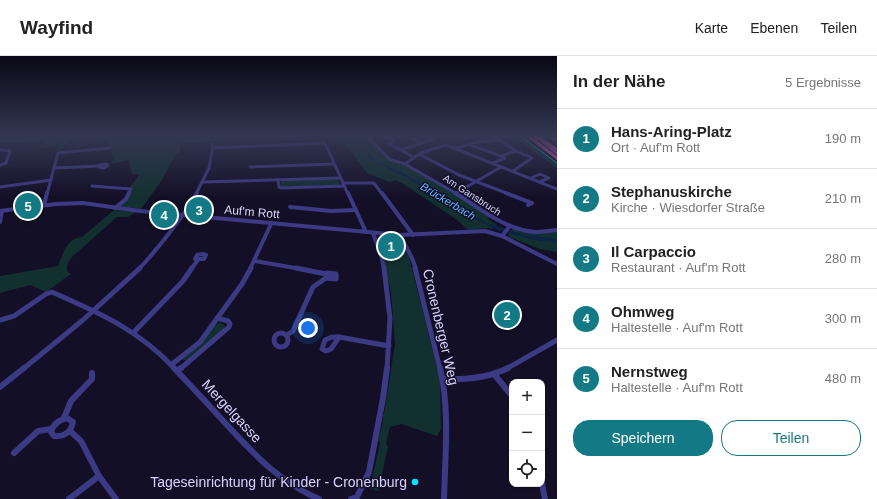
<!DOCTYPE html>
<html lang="de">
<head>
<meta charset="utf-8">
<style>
  :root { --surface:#fff; --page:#f6f6f6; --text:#222; --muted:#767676; --line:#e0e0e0; --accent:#137a85 }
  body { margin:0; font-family:Arial,sans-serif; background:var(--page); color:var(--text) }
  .controls { position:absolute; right:12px; bottom:12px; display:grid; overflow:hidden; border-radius:8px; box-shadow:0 1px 3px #0004 }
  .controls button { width:36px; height:36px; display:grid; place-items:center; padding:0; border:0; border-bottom:1px solid var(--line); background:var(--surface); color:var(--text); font:20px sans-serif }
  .you { position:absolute; left:308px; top:272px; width:14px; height:14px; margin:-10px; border:3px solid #fff; border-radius:50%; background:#1a73e8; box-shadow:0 0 0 6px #1a73e833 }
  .badge { display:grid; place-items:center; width:26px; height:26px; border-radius:50%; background:var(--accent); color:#fff; font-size:13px; font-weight:700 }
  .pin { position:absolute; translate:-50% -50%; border:2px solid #fff; box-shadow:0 1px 4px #0006 }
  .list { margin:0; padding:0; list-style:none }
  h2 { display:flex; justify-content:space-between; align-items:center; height:52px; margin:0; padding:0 16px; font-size:17px }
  h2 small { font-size:13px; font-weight:400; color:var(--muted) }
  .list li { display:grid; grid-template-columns:26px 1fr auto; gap:12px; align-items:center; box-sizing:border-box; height:60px; padding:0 16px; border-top:1px solid var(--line) }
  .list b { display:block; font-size:15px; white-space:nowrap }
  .list p { margin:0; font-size:13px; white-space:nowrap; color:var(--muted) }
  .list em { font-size:13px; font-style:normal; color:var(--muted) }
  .actions { display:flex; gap:8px; padding:12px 16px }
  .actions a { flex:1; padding:9px 0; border:1px solid var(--accent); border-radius:16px; text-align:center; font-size:14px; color:var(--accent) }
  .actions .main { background:var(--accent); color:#fff }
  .icon { flex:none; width:22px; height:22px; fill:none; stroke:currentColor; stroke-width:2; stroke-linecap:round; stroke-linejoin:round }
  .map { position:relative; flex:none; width:557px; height:443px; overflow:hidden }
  header { display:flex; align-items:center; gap:24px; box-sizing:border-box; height:56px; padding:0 20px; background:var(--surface); border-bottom:1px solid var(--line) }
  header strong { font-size:19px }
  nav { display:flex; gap:22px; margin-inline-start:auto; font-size:14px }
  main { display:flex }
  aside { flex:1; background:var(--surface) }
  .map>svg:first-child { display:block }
</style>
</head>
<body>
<header>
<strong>Wayfind</strong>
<nav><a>Karte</a><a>Ebenen</a><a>Teilen</a></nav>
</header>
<main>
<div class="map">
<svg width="557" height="443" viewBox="0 0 557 443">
  <rect width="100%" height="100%" fill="#130f26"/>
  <g fill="#12302f">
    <polygon points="0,80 274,80 275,81 181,87 182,88 179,92 181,95 175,99 162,124 141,153 119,150 128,141 132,133 130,131 140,118 132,118 129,104 110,108 114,103 108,85 103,83 72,84 63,89 63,94 57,95 59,87 56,88 55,91 40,92 43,85 0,87"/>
    <polygon points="335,80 367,80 385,99 427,120 491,162 487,162 497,169 493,173 485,172 468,174 457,164 405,129 396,124 390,126 367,117 343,84 338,84"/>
    <polygon points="513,80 518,80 557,108 557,112"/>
    <polygon points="338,123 340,129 280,131 281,125"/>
    <path d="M114,154L136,156L128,161H117L73,200C69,205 65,210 68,216L71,218L46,236L30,229L0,237V220L58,210C63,198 67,182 82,181Z"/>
    <polygon points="512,173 557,176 557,196 540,193 509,181 508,178"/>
    <path d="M378,180C397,179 401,185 409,201L440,323L441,373L437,380L401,368L390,371L386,387L388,391L378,435L370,433L380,387L378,384L383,366V359L384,358L395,288L391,236Z"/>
    <polygon points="220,267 225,269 224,273 186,304 183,304 183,303 215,269"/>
  </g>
  <polygon fill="#0c2248" points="350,80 353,80 376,105 405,118 487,167 525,179 557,183 557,186 540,185 515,179 500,175 473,162 405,121 372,104"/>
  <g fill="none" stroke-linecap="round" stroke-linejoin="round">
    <g stroke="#3d3a85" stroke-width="3">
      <polyline points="367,80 389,103 405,108 457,138"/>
      <polyline points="384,80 391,83"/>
      <polyline points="407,80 421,86"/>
      <polyline points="493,80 516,95 532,102 513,115"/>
      <polyline points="468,88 501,100"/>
      <polyline points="213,92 325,87 348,138"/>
      <polyline points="456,92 478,86 499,84"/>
      <polyline points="0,94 10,95 6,107 0,109"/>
      <polyline points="401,94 388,88 394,85 391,83 402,80"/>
      <polyline points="419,98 459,119 509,138"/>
      <polyline points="413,101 401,94 433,83 427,80"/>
      <polyline points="493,107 505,102 501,100 516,95"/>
      <polygon points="106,108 108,109 104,112 99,111 100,109"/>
      <polyline points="405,108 421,97 446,89 557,133"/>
      <polyline points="250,111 334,108"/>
      <polyline points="54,112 99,110"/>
      <polyline points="531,122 540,118 549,122 539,126"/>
      <polyline points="278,124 279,131 281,132 344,130"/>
      <polyline points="203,126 341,122"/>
      <polyline points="343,127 374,127 382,138"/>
      <polyline points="92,130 131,133 128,138"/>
      <polyline points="0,131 51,124"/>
      <polyline points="456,137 501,111"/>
      <polyline points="47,138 58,97 110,92"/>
      <polyline points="196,138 209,112 213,89 211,88"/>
    </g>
    <g stroke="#3d3a85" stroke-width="4">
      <polyline points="348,137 366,176"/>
      <polyline points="382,137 413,179"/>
      <path d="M455,137C482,153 503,173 535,176C542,176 550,175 557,174"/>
      <polyline points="506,137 532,147 528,149"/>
      <polyline points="44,149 47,137"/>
      <polyline points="290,151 331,155 356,154"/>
      <polyline points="115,152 126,143 129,137"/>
      <polyline points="0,155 56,148 83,147 140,155 400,179 485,175 502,180 557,208"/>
      <polyline points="0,166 2,155"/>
      <polyline points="373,177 382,203 384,213"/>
      <polyline points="400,179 412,202 416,213"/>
      <polyline points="502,180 509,171"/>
      <polygon points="203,198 206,199 204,203 195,203 197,199"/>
      <polyline points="255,205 301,213"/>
      <path d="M139,213C161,189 180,165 197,137"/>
      <polyline points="191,213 198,204"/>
      <polyline points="250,213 271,168"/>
    </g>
    <g stroke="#3d3a85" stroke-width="5">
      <polyline points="296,212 326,218"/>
      <polyline points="384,212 390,262 387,313"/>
      <polyline points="415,212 440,313"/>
      <polygon points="327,217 336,218 336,223 326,222"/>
      <path d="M0,264L14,260L46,238L52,236C100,257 139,274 175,313"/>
      <polyline points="134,276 183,225 192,212"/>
      <circle cx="281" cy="284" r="7"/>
      <polyline points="287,279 293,275 313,231 326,222"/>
      <polygon points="332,281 339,281 331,293 326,295 322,293 325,284"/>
      <polyline points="339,281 389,290"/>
      <polyline points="171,309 200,286 242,228 251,212"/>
      <polyline points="23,313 83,264 140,212"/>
      <polyline points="180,313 229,271 230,268 228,265 217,262"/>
      <polyline points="506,313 557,284"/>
    </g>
    <g stroke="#3d3a85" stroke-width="6">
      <path d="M174,312C192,331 209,349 226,368C255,399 279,426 319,443"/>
      <path d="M440,312C450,352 445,402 444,443"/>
      <polyline points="177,315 181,312"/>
      <polyline points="494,318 512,340"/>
      <path d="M443,323C466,324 488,322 508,312"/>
      <polyline points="0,331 24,312"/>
      <polyline points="64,362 71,345 92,323 92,317"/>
      <path d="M67,362L73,366C71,376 64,381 54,380L51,376C53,368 59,364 67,362Z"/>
      <polyline points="70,375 81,385 99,420 116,443"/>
      <polyline points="14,397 38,375 51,373"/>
      <polyline points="542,428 545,443"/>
      <polyline points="69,443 99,420"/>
      <polyline points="351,443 357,441 369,416 383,342 387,312"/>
    </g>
    <polygon fill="#c25bff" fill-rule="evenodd" points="534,80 539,80 557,96 557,99"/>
    <g fill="#ff4fa3" fill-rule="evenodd">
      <polygon points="526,80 531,80 557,100 557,104"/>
      <polygon points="535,80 539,80 557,92 557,95 535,82"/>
      <polygon points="546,80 552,80 557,83 557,86"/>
    </g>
    <polyline stroke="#00e5ff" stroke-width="1" points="520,80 557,107"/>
  </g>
  <linearGradient id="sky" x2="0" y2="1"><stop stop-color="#0a0815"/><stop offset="0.56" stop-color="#333752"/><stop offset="1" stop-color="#333752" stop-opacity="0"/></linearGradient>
  <rect width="557" height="142" fill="url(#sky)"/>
  <circle fill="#00e5ff" stroke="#130f26" stroke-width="1.5" cx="415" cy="426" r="4"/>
  <g text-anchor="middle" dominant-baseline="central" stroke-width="3" stroke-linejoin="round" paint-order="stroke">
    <g font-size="10" fill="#d9d4ff" stroke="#130f26">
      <text transform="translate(472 139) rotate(33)">Am Gansbruch</text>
    </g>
    <g font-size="11" font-style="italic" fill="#62b6ff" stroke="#130f26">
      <text transform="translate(448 145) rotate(31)">Brückerbach</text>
    </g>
    <g font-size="12" fill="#d9d4ff" stroke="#130f26">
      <text transform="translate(252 156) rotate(5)">Auf'm Rott</text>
    </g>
    <g font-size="14" fill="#d9d4ff" stroke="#130f26">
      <text transform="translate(441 271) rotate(77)">Cronenberger Weg</text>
      <text transform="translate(232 355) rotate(47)">Mergelgasse</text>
    </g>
    <g font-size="14" fill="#d9d4ff" stroke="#130f26" text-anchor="end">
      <text x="407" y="426">Tageseinrichtung für Kinder - Cronenburg</text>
    </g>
  </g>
</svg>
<div class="controls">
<button>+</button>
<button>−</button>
<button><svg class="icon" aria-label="locate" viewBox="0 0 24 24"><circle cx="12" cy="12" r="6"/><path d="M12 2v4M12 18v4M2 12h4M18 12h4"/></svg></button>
</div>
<div class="you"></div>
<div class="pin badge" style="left:391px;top:190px">1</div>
<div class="pin badge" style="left:507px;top:259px">2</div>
<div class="pin badge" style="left:199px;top:154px">3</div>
<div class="pin badge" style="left:164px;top:159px">4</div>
<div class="pin badge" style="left:28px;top:150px">5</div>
</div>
<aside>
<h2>In der Nähe<small>5 Ergebnisse</small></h2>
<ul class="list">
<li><span class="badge">1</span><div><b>Hans-Aring-Platz</b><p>Ort · Auf'm Rott</p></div><em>190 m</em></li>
<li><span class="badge">2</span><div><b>Stephanuskirche</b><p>Kirche · Wiesdorfer Straße</p></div><em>210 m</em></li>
<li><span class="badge">3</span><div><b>Il Carpaccio</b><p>Restaurant · Auf'm Rott</p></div><em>280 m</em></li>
<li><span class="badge">4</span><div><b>Ohmweg</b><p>Haltestelle · Auf'm Rott</p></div><em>300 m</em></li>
<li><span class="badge">5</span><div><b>Nernstweg</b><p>Haltestelle · Auf'm Rott</p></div><em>480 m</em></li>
</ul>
<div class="actions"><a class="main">Speichern</a><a>Teilen</a></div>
</aside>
</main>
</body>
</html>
